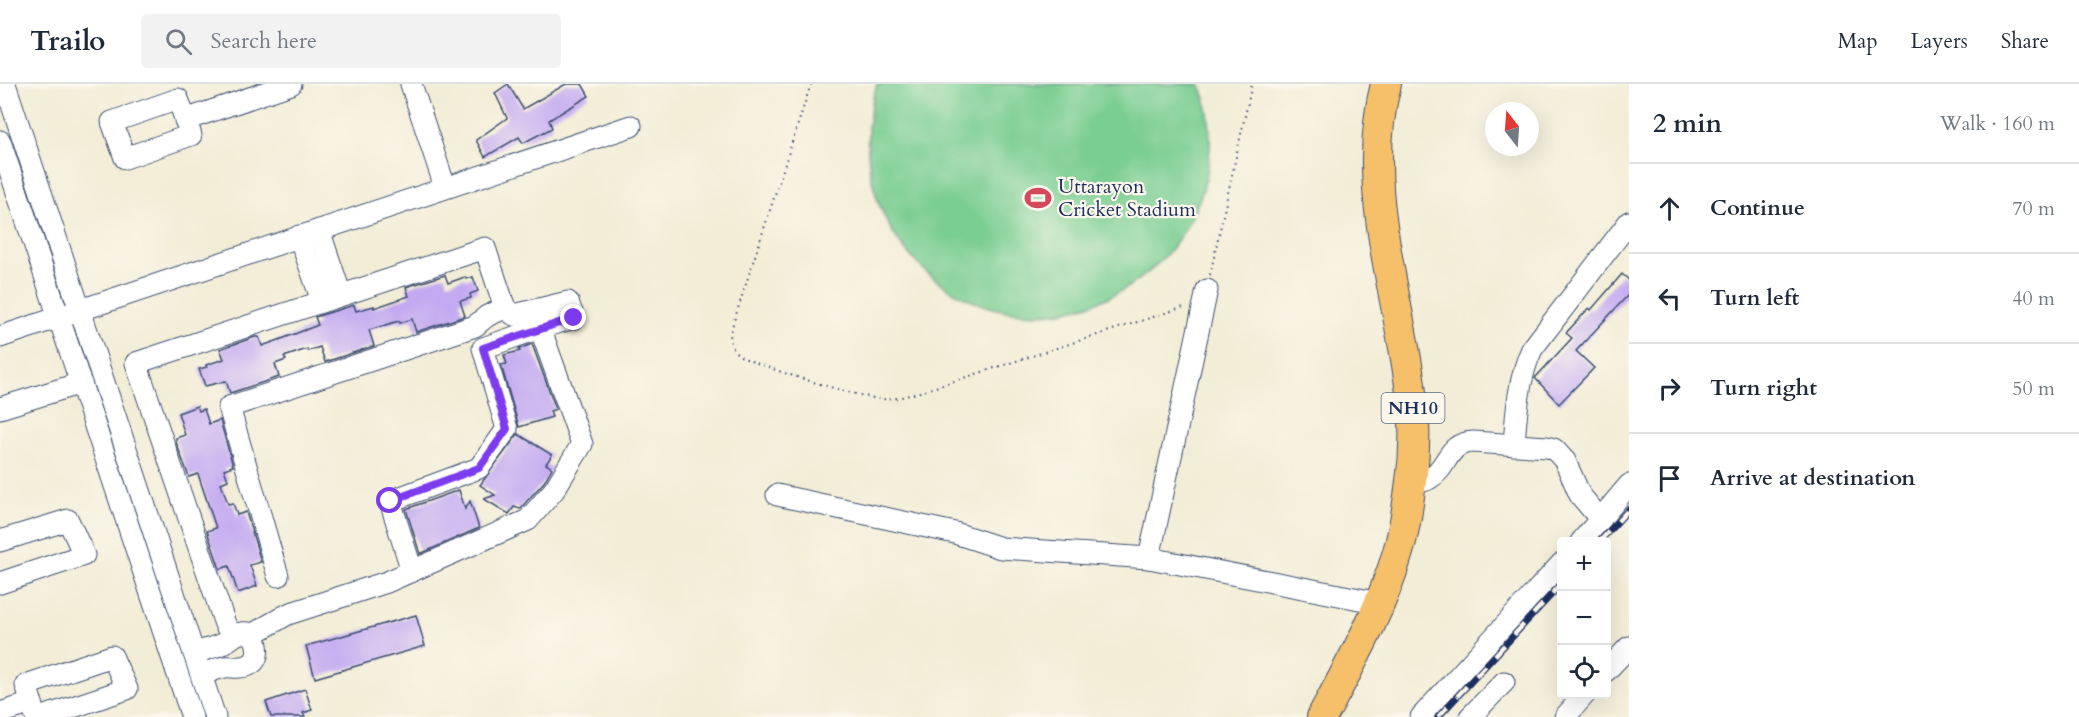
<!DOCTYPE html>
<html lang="en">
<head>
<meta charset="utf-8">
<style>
  :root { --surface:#fff; --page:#f2f2f3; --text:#1f2937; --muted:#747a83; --line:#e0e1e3 }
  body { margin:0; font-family:Cardo,serif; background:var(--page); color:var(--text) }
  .controls { position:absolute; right:18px; bottom:18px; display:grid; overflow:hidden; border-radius:6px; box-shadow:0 6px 24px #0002 }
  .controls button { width:54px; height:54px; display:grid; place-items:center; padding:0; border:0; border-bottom:2px solid var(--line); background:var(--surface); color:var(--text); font:30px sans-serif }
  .compass { position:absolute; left:1485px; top:18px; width:54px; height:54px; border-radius:50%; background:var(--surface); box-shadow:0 6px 24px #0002; rotate:343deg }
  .stop { position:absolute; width:18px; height:18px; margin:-14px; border:4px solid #7c3aed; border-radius:50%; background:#fff }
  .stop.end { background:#7c3aed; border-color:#fff; box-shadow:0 2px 6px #0008 }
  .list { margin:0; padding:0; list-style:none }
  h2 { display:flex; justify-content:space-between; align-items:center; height:78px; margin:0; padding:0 24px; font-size:26px }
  h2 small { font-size:20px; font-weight:400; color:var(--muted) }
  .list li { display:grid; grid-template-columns:39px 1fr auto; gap:18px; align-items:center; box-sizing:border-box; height:90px; padding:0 24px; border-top:2px solid var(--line) }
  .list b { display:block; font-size:22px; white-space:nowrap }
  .list em { font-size:20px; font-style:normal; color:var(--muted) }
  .icon { flex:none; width:33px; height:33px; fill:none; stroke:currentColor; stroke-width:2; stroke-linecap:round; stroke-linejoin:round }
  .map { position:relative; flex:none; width:1629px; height:633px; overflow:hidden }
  header { display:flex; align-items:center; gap:36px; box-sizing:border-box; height:84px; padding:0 30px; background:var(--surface); border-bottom:2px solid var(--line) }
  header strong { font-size:28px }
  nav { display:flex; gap:33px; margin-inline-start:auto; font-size:21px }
  .search { width:420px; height:54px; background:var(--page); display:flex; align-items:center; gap:15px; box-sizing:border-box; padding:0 21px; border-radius:6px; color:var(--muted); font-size:22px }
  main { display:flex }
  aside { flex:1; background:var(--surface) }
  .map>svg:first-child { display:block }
</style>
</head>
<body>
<header>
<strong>Trailo</strong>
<div class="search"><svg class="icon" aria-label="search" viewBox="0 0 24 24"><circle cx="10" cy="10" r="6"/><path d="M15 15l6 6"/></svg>Search here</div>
<nav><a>Map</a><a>Layers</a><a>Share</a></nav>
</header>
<main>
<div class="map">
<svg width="1629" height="633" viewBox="0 0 1629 633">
  <rect width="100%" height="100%" fill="#fbf7ec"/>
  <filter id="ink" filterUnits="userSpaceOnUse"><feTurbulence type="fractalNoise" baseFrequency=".0167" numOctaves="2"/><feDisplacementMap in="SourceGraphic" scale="12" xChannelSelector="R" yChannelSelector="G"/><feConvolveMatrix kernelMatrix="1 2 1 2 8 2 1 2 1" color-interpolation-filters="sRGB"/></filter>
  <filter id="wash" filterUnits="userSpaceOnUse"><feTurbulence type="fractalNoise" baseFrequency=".008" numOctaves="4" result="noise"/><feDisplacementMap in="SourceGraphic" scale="24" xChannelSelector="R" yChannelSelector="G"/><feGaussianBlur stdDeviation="1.35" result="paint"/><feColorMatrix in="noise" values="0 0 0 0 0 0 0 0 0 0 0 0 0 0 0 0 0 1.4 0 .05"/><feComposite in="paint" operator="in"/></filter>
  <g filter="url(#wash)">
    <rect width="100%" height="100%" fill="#f2edd6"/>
    <path fill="#7ace92" stroke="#4a7e78" stroke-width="1.5" d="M877,0H1200C1215,39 1213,86 1196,124C1179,161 1152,191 1117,209C976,282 829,149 877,0Z"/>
    <g id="blocks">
      <g fill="#c2a9f1">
        <polygon points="508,0 523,25 566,0 582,0 589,12 549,36 552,44 523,59 519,53 485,73 476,56 507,34 495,9"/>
        <polygon points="1622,190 1629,196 1629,210 1576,267 1594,284 1559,320 1535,294 1572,254 1566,249 1589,224 1591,226"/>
        <polygon points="445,191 448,199 465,193 466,195 473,193 478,207 470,210 471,214 460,217 465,232 416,248 412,235 400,239 399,237 369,246 374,262 325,278 320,263 308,267 307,265 284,273 286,276 275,280 279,293 230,309 226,297 205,302 199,285 207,283 206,281 224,275 220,265 255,253 259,253 262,262 279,256 318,241 315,233 354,221 356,227 374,222 374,224 409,212 406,203"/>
        <polygon points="532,260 556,325 550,327 552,333 519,343 501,281 507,280 504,271 520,267 519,265"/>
        <polygon points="197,322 199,327 204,325 209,340 220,336 233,382 224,385 228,396 221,399 228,420 233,419 237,431 246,428 261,478 250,481 257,502 238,509 229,482 220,485 207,447 216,444 198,390 189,393 176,358 176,354 185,351 178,329"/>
        <polygon points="518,350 552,371 546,380 552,384 544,398 520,425 514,423 509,430 484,415 495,411 480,401"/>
        <polygon points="459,406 465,425 470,417 479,444 420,470 406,425"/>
        <polygon points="416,531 425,562 315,594 306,562"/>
        <polygon points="305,605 312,626 303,629 305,633 271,633 266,618"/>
      </g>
    </g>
  </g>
  <g filter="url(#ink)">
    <use href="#blocks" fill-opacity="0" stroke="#3b4c70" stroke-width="1.5"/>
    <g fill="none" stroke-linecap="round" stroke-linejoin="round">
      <g stroke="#3b4c70" stroke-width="23">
        <g id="minor">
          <polyline points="5,0 215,633"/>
          <polyline points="411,0 445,103"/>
          <polygon points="178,15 191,51 125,74 112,38"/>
          <polyline points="185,36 291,0"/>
          <polyline points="0,57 192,633"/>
          <polyline points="319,146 341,211"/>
          <polyline points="299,152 322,217"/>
          <polyline points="0,253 631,42"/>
          <polyline points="0,324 81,299"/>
          <path d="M1514,361C1516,330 1519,292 1532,265L1629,138"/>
          <path d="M1411,399C1417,398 1425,398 1430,394C1449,383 1446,359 1473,358L1547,363L1554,365L1565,377L1580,411L1601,436"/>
          <polyline points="777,411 955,449 1001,464 1149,474 1380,519"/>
          <polyline points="0,457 68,436 84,471 0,499"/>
          <polyline points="1581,458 1629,401"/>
          <polyline points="1149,474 1207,206"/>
          <polyline points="412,487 390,417 479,384 507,345 483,264 540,244"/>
          <polyline points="278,492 229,323 475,242 487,232 505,224"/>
          <path d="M194,569C203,566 213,564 222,560C236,553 234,546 253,550L288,530L387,498L528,436L554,406L582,360L540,244L574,234L568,218L514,231L505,224L485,164L136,279L225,540L232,552"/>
          <polyline points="1606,587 1629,563"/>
          <path d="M201,591C209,588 217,584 225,583C230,582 235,584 240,583C261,582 260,564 253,550"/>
          <polyline points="0,629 32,619"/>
          <polyline points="36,633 26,601 112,572 127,605 43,633"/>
          <polyline points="1421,633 1562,479"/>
          <polyline points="1470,633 1504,598"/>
          <polyline points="1565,633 1585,610"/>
        </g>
      </g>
      <g stroke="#3b4c70" stroke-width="32">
        <path id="highway" d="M1322,633C1351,579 1381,527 1398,468C1405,445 1408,421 1411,397C1414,377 1415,358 1414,338C1406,226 1357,112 1386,0"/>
      </g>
      <g stroke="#3b4c70" stroke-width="2" stroke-dasharray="1.5 4.5" stroke-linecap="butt">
        <path d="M811,0L731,246C729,255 731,265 739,271C750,280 864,315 881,315C893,316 905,312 917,309L1184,223"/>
        <polyline points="1210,191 1252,0"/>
      </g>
      <use href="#minor" stroke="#fff" stroke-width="21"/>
      <use href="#highway" stroke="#f6c06b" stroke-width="30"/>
      <g stroke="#1b2f5e" stroke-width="7">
        <g id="rail">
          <polyline points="1599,458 1629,425"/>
          <polyline points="1438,633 1562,499"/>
        </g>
      </g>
      <use href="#rail" stroke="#fbf7ec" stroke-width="4.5" stroke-dasharray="14" stroke-linecap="butt"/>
    </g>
  </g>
  <g fill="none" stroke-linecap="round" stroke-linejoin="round" filter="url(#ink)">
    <polyline stroke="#7c3aed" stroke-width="8" points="390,417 479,384 507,345 483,264 574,234"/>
  </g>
  <defs>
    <g id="stadium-bare" transform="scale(2.07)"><path d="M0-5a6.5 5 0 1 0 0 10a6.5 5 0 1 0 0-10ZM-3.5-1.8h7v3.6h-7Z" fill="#d1495b" stroke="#fbf7ec" stroke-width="2.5" paint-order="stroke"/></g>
  </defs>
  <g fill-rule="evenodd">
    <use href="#stadium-bare" x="1038" y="114"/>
  </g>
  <g text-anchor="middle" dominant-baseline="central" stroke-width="4.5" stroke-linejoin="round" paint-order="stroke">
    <rect fill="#fbf7ec" stroke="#5e6b89" stroke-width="1.5" x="1381.5" y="309" width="63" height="30" rx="4.5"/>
    <g font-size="18" font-weight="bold" fill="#1b2f5e">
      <text x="1413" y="324">NH10</text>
    </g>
    <g font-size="20" fill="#1b2f5e" stroke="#fbf7ec" text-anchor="start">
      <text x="1058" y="102">Uttarayon<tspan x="1058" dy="23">Cricket Stadium</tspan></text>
    </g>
  </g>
</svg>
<div class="controls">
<button>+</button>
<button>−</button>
<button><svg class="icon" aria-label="locate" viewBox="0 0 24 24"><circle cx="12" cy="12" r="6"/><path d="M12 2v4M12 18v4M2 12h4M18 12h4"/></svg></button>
</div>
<svg class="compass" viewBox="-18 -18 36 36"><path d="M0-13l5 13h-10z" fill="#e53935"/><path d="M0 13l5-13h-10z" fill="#747a83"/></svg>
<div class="stop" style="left:390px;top:417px"></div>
<div class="stop end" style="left:574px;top:234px"></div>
</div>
<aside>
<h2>2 min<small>Walk · 160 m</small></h2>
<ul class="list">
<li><svg class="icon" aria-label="ahead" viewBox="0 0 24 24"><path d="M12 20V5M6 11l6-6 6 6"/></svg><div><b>Continue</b></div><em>70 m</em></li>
<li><svg class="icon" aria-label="left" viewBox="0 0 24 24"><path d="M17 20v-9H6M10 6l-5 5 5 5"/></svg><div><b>Turn left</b></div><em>40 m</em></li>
<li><svg class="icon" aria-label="right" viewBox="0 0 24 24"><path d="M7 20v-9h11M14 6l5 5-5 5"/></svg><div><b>Turn right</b></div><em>50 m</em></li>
<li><svg class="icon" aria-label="arrive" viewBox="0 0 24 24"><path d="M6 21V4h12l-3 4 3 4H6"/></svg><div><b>Arrive at destination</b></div></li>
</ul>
</aside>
</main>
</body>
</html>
